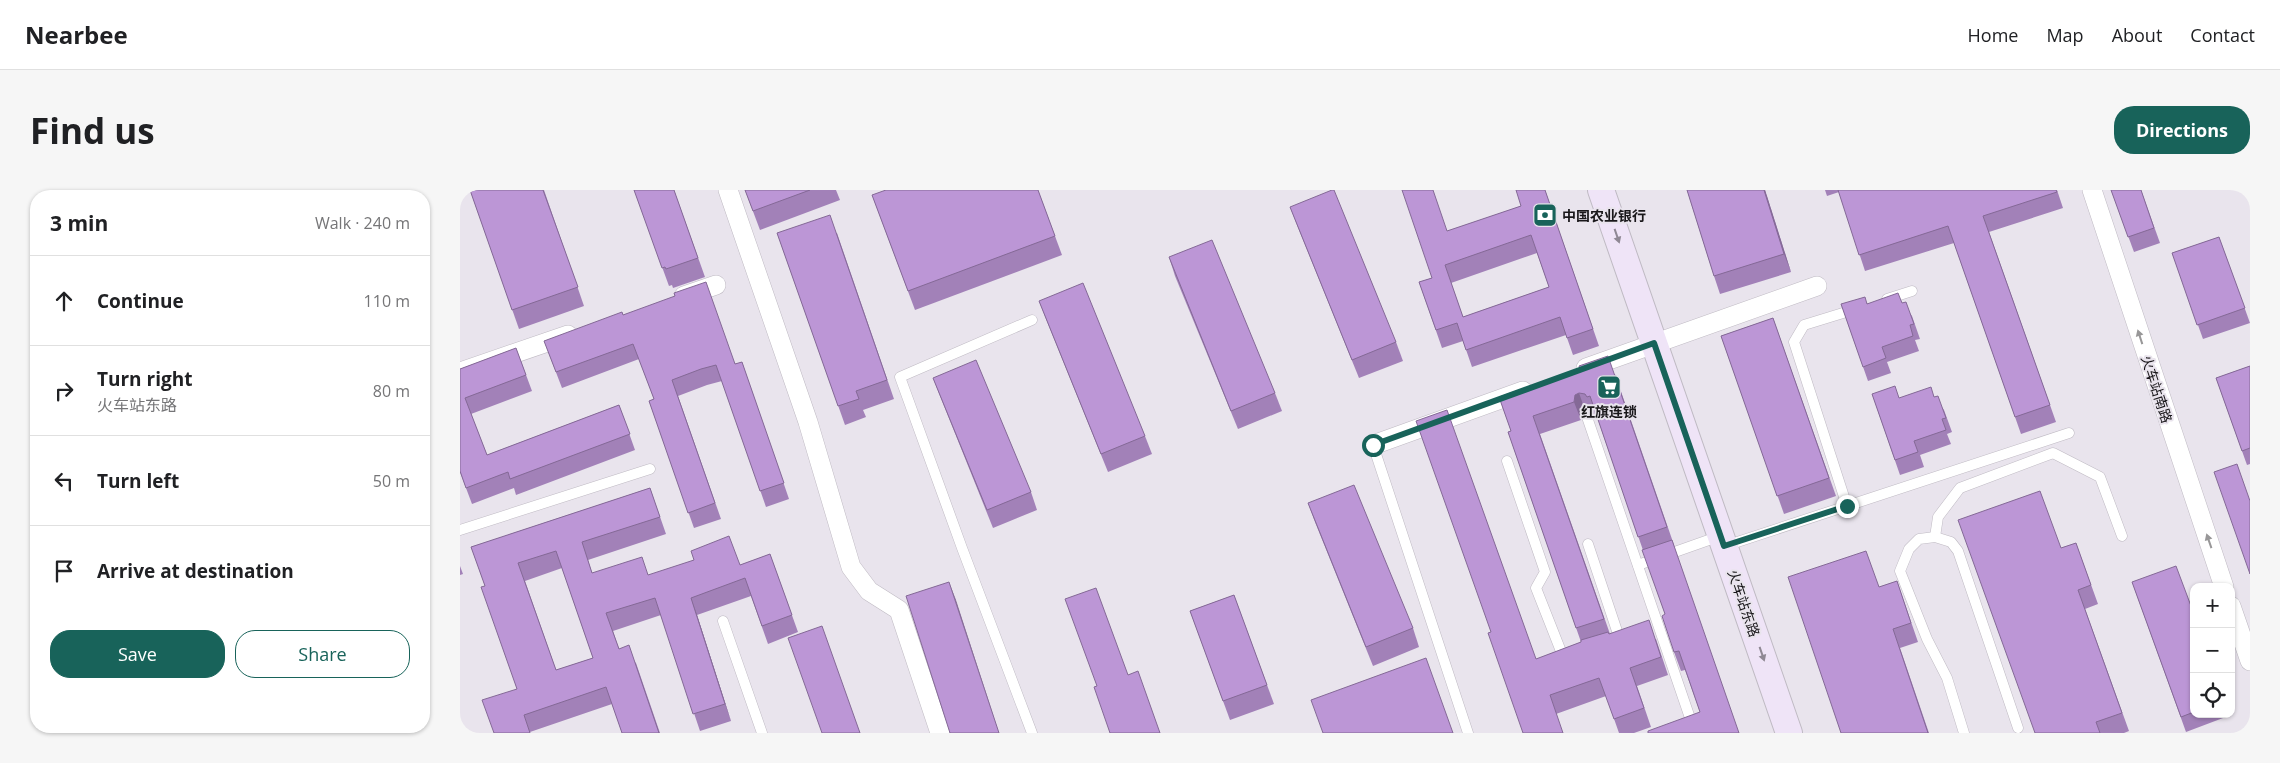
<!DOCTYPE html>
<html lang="en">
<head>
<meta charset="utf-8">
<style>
  :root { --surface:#fff; --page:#f6f6f6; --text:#202124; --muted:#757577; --line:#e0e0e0; --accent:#18635a }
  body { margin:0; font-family:"Open Sans","Noto Sans SC",sans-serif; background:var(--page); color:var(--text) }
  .controls { position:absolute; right:15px; bottom:15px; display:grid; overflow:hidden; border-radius:10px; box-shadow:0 1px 4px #0004 }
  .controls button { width:45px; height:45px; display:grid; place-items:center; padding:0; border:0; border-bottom:1px solid var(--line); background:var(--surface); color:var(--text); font:25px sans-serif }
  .stop { position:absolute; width:15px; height:15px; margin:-11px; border:4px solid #18635a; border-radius:50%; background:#fff }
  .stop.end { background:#18635a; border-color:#fff; box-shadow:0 1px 5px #0008 }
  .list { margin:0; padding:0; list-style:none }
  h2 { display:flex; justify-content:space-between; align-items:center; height:65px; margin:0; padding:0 20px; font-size:21px }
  h2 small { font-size:16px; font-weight:400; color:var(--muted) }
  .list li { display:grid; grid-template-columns:32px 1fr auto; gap:15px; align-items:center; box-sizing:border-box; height:90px; padding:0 20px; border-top:1px solid var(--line) }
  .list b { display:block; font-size:19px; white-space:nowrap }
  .list p { margin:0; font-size:16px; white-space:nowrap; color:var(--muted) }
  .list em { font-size:16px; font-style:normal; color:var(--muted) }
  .actions { display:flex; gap:10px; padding:15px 20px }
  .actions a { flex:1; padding:11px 0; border:1px solid var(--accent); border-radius:20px; text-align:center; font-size:18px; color:var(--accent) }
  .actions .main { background:var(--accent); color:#fff }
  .icon { flex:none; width:28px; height:28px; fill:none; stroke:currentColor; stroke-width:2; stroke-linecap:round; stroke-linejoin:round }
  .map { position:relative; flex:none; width:1790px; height:543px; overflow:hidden; border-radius:20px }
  header { display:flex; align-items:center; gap:30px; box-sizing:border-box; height:70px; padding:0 25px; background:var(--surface); border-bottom:1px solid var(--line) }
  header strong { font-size:24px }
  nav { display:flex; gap:28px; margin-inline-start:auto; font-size:18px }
  .intro { display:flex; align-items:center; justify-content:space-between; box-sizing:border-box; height:120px; padding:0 30px }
  h1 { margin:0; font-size:35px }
  .button { padding:12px 22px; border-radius:20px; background:var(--accent); color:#fff; font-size:18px; font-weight:700 }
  main { display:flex; gap:30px; padding:0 30px }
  aside { flex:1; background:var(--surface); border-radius:20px; box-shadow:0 1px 4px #0004 }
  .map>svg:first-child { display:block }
</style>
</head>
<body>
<header>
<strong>Nearbee</strong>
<nav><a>Home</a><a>Map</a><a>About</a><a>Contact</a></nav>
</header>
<div class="intro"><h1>Find us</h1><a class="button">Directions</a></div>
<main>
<aside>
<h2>3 min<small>Walk · 240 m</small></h2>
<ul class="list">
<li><svg class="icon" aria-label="ahead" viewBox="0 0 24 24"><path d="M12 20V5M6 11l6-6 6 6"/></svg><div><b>Continue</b></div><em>110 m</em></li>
<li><svg class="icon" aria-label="right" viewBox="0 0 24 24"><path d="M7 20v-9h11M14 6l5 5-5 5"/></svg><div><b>Turn right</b><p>火车站东路</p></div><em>80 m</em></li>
<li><svg class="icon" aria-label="left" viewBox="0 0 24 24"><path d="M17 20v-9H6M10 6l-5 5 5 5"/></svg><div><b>Turn left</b></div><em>50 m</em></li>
<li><svg class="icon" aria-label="arrive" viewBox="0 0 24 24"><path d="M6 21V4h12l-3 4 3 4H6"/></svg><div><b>Arrive at destination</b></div></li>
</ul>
<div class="actions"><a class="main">Save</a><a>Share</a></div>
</aside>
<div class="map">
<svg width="1790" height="543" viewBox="0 0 1790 543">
  <rect width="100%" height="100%" fill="#e9e4ed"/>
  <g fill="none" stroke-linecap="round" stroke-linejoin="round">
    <g stroke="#bfbac3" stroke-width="11">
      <g id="service">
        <polyline points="1427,109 1452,101"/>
        <polyline points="572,130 440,187 502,358 572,543"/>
        <polyline points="1127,227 1230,528"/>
        <polyline points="913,255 1008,543"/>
        <polyline points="1047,271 1085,382 1076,398 1104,469 1108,468"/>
        <polyline points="1387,316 1334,152 1344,135 1396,119"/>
        <polyline points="0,340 190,279"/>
        <polyline points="1475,347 1478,327 1500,298 1593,263 1640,287 1662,346"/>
        <polyline points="1128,354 1158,444 1158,452 1155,453"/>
        <polyline points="1265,356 1609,243"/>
        <polyline points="1178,375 1260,346"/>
        <polyline points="263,431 302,543"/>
        <polyline points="1504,543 1487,488 1467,449 1440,381 1449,359 1459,349 1475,347 1491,352 1498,361 1558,538"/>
      </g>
    </g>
    <g stroke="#bfbac3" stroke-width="20">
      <g id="minor">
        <polyline points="268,0 348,232 391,377 409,401 439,420 480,543"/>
        <polyline points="1632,0 1764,397"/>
        <polyline points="224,106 256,95"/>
        <polyline points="1126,178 1357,96"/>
        <polyline points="0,182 108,145"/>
        <polyline points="913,255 1063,201"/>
        <polyline points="1771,416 1790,471"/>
      </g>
    </g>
    <g stroke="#bfbac3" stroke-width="28">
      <polyline id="secondary" points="1141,0 1329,543"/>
    </g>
    <use href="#service" stroke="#fff" stroke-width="10"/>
    <use href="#minor" stroke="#fff" stroke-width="19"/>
    <use href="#secondary" stroke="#efe4f7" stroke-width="26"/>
  </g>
  <g fill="#a281b8" fill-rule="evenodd">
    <polygon points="10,0 84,0 124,116 59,139"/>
    <polygon points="174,0 214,0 245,87 213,98 212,95 209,96"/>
    <polygon points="285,0 376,0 380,10 300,40"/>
    <polygon points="578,0 602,65 455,120 412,5"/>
    <path d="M1085,0L1139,156L1113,165L1106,145L1012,177L1003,151L982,158L959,92L972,88L988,41L1061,16ZM1077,63L1089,97L1003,127L991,93Z"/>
    <polygon points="1227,0 1305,0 1331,82 1260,104 1254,86"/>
    <polygon points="1365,0 1597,0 1603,18 1529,42 1596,232 1561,244 1494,53 1405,81 1379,2 1367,6"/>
    <polygon points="1651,0 1681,0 1700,53 1674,62"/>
    <polygon points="830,17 936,152 943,171 899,188 837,35"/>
    <polygon points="317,43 377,43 434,209 403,220 406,227 385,235"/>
    <polygon points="1759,47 1790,133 1743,149 1712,63"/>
    <polygon points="709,67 815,203 822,221 778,239 715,86"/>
    <polygon points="579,111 685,246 692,264 648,282 586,129"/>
    <polygon points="1442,113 1452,126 1460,149 1455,150 1459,161 1427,172 1431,183 1408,191 1381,114"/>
    <polygon points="163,125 275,174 282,172 329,309 306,317 262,191 247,195 218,206 261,329 234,338 189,211 194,209 179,169 102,198 84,151"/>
    <polygon points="1313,128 1376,306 1324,324 1261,146"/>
    <polygon points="56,158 72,201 11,224 27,265 159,215 175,260 56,305 54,298 12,314 0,282 0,179"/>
    <polygon points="1790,176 1790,274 1787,275 1756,188"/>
    <polygon points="1155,184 1214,355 1240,522 1225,480 1221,481 1214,462 1205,424 1136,224 1134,225 1131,222 1125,220 1122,223 1121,230 1080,244 1150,444 1196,449 1208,485 1177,496 1191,537 1174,543 1159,543 1146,506 1096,524 1077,469 1121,452 1048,242 1051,241 1039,207"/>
    <polygon points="473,188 571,302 577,320 533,338 480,206"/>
    <polygon points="1412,204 1439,208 1474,207 1484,220 1492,242 1487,244 1491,254 1460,265 1464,277 1440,285"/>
    <path d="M190,298L206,344L128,370L132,383L189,385L280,375L310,364L338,442L308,454L291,406L237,425L271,531L240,541L201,425L153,441L159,459L176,473L200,543H162L152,514L70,542L34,543L57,499L25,396L11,357ZM102,378L133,468L96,480L65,391Z"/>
    <polygon points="848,313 953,438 959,457 913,476 855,332"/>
    <polygon points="1616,353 1638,414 1625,419 1669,541 1664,543 1575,543 1601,358"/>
    <polygon points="0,376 3,384 0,385"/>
    <polygon points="1437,391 1458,452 1440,458 1469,543 1381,543 1419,397"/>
    <polygon points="1672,392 1734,424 1734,524 1771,524 1771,525 1726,542"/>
    <polygon points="774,405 814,514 770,530 730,421"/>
  </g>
  <g fill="#846996">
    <polygon points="1304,0 1305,0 1331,82 1324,64"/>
    <polygon points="1119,203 1125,220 1122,223 1121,230 1114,212 1115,205"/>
    <polygon points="489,392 496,410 539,543"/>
    <polygon points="231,408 237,425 271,531 265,514"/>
  </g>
  <g fill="#bc96d6" stroke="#846996" fill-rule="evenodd">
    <polygon points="10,0 83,0 118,97 52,120"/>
    <polygon points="174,0 214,0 238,68 206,79 205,77 202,78"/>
    <polygon points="285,0 350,0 293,21"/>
    <polygon points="426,0 578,0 595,46 448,101 412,5"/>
    <polygon points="872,0 874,0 936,152 892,170 830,17"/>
    <path d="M942,0H973L987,41L1061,16L1056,0H1085L1133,139L1107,148L1100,127L1006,160L997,133L976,140L959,92L972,88ZM1071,45L1089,97L1003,127L985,75Z"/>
    <polygon points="1227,0 1304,0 1324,64 1254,86"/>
    <polygon points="1378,0 1596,0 1597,2 1523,26 1590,215 1555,227 1488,36 1399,65"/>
    <polygon points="1651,0 1681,0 1694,38 1668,47"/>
    <polygon points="370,25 427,190 396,201 399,209 378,216 317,43"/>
    <polygon points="1759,47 1785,118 1737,135 1712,63"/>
    <polygon points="752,50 815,203 771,221 709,67"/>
    <polygon points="246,92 275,174 282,172 324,293 300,301 256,175 241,179 212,190 255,313 228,323 189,211 194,209 173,154 96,182 84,151 162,122 163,125 215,106 214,103"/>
    <polygon points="623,93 685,246 641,264 579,111"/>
    <polygon points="1438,103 1442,113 1446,112 1454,134 1450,135 1453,146 1422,157 1426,168 1403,177 1381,114 1405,107 1407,114"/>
    <polygon points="1313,128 1369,288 1317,306 1261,146"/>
    <polygon points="56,158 66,185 5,208 27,265 159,215 170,244 50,289 48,282 6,298 0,281 0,179"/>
    <polygon points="1148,166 1207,337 1178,347 1130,206 1127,207 1125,204 1119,203 1115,205 1114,212 1073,226 1144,429 1116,438 1048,242 1051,241 1039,207 1120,179 1119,176"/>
    <polygon points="516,170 571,302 527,320 473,188"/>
    <polygon points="1790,176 1790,258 1782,261 1756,188"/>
    <polygon points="1435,196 1439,208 1471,197 1474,207 1478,206 1486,228 1482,229 1486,240 1454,251 1458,262 1435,270 1412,204"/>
    <polygon points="987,220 1076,469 1121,452 1121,450 1148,442 1149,444 1189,430 1201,467 1170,478 1184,518 1154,529 1139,488 1090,505 1103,543 1063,543 1028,443 1031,442 956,231"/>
    <polygon points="1777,274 1790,311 1790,384 1754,282"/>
    <polygon points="894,295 953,438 906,457 848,313"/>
    <path d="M190,298L200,327L122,352L132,383L182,367L188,385L234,370L231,361L269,346L280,375L310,364L332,425L302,436L285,388L231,408L265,514L233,524L195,408L146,423L159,459L169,455L199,543H162L146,497L64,525L70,543H34L22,510L57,499L21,397L25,396L11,357ZM96,361L133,468L96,480L58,373Z"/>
    <polygon points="1580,301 1601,358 1616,353 1631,395 1618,400 1662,523 1636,532 1640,543 1575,543 1498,330"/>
    <polygon points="1212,350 1279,543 1188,543 1188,541 1240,522 1219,461 1214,462 1202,426 1205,424 1182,360"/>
    <polygon points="1406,361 1419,397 1437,391 1451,433 1433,439 1468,543 1381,543 1328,387"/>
    <polygon points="1716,376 1734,424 1734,522 1721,527 1672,392"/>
    <polygon points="489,392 539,543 490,543 446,406"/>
    <polygon points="636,398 668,485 678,481 700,543 650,543 634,497 637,496 605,409"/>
    <polygon points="774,405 807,495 763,511 730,421"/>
    <polygon points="362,436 400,543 362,543 328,448"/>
    <polygon points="966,468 993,543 863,543 851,510"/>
  </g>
  <defs><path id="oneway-solid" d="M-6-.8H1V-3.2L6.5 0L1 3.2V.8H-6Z" transform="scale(1.25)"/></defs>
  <g fill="#8f8894">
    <use href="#oneway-solid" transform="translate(1157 46) rotate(71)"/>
    <use href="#oneway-solid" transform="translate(1302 464) rotate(71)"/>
  </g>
  <g fill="#989798">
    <use href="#oneway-solid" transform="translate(1680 147) rotate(-108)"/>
    <use href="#oneway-solid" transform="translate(1749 351) rotate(-109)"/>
  </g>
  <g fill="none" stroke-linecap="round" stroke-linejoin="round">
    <polyline stroke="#18635a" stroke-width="6" points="913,255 1194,153 1264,356 1387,316"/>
  </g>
  <defs>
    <g id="bank-square" transform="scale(1.25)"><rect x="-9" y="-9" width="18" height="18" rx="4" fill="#18635a" stroke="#e9e4ed"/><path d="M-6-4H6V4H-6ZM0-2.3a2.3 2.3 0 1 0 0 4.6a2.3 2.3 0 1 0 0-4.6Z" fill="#fff"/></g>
    <g id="supermarket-square" transform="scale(1.25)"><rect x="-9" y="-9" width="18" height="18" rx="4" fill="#18635a" stroke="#e9e4ed"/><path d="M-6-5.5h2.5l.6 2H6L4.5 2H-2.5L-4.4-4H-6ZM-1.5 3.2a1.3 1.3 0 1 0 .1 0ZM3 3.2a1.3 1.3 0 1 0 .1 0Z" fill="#fff"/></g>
  </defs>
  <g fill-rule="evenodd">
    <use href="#bank-square" x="1085" y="25"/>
    <use href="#supermarket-square" x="1149" y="197"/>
  </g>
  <g text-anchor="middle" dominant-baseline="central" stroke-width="4" stroke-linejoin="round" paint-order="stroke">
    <g font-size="14" font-weight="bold" fill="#19171a" stroke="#e9e4ed" text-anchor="start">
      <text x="1102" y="25">中国农业银行</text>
      <text x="1149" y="221" text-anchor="middle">红旗连锁</text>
    </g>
    <g font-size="14" fill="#19171a" stroke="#e9e4ed">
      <text transform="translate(1697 199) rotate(72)">火车站南路</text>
      <text transform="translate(1284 413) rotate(71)">火车站东路</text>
    </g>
  </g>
</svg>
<div class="controls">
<button>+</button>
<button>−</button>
<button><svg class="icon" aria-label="locate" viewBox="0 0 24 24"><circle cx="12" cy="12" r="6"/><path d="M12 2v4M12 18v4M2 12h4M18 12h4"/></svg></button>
</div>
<div class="stop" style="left:913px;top:255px"></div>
<div class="stop end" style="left:1387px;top:316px"></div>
</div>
</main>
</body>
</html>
